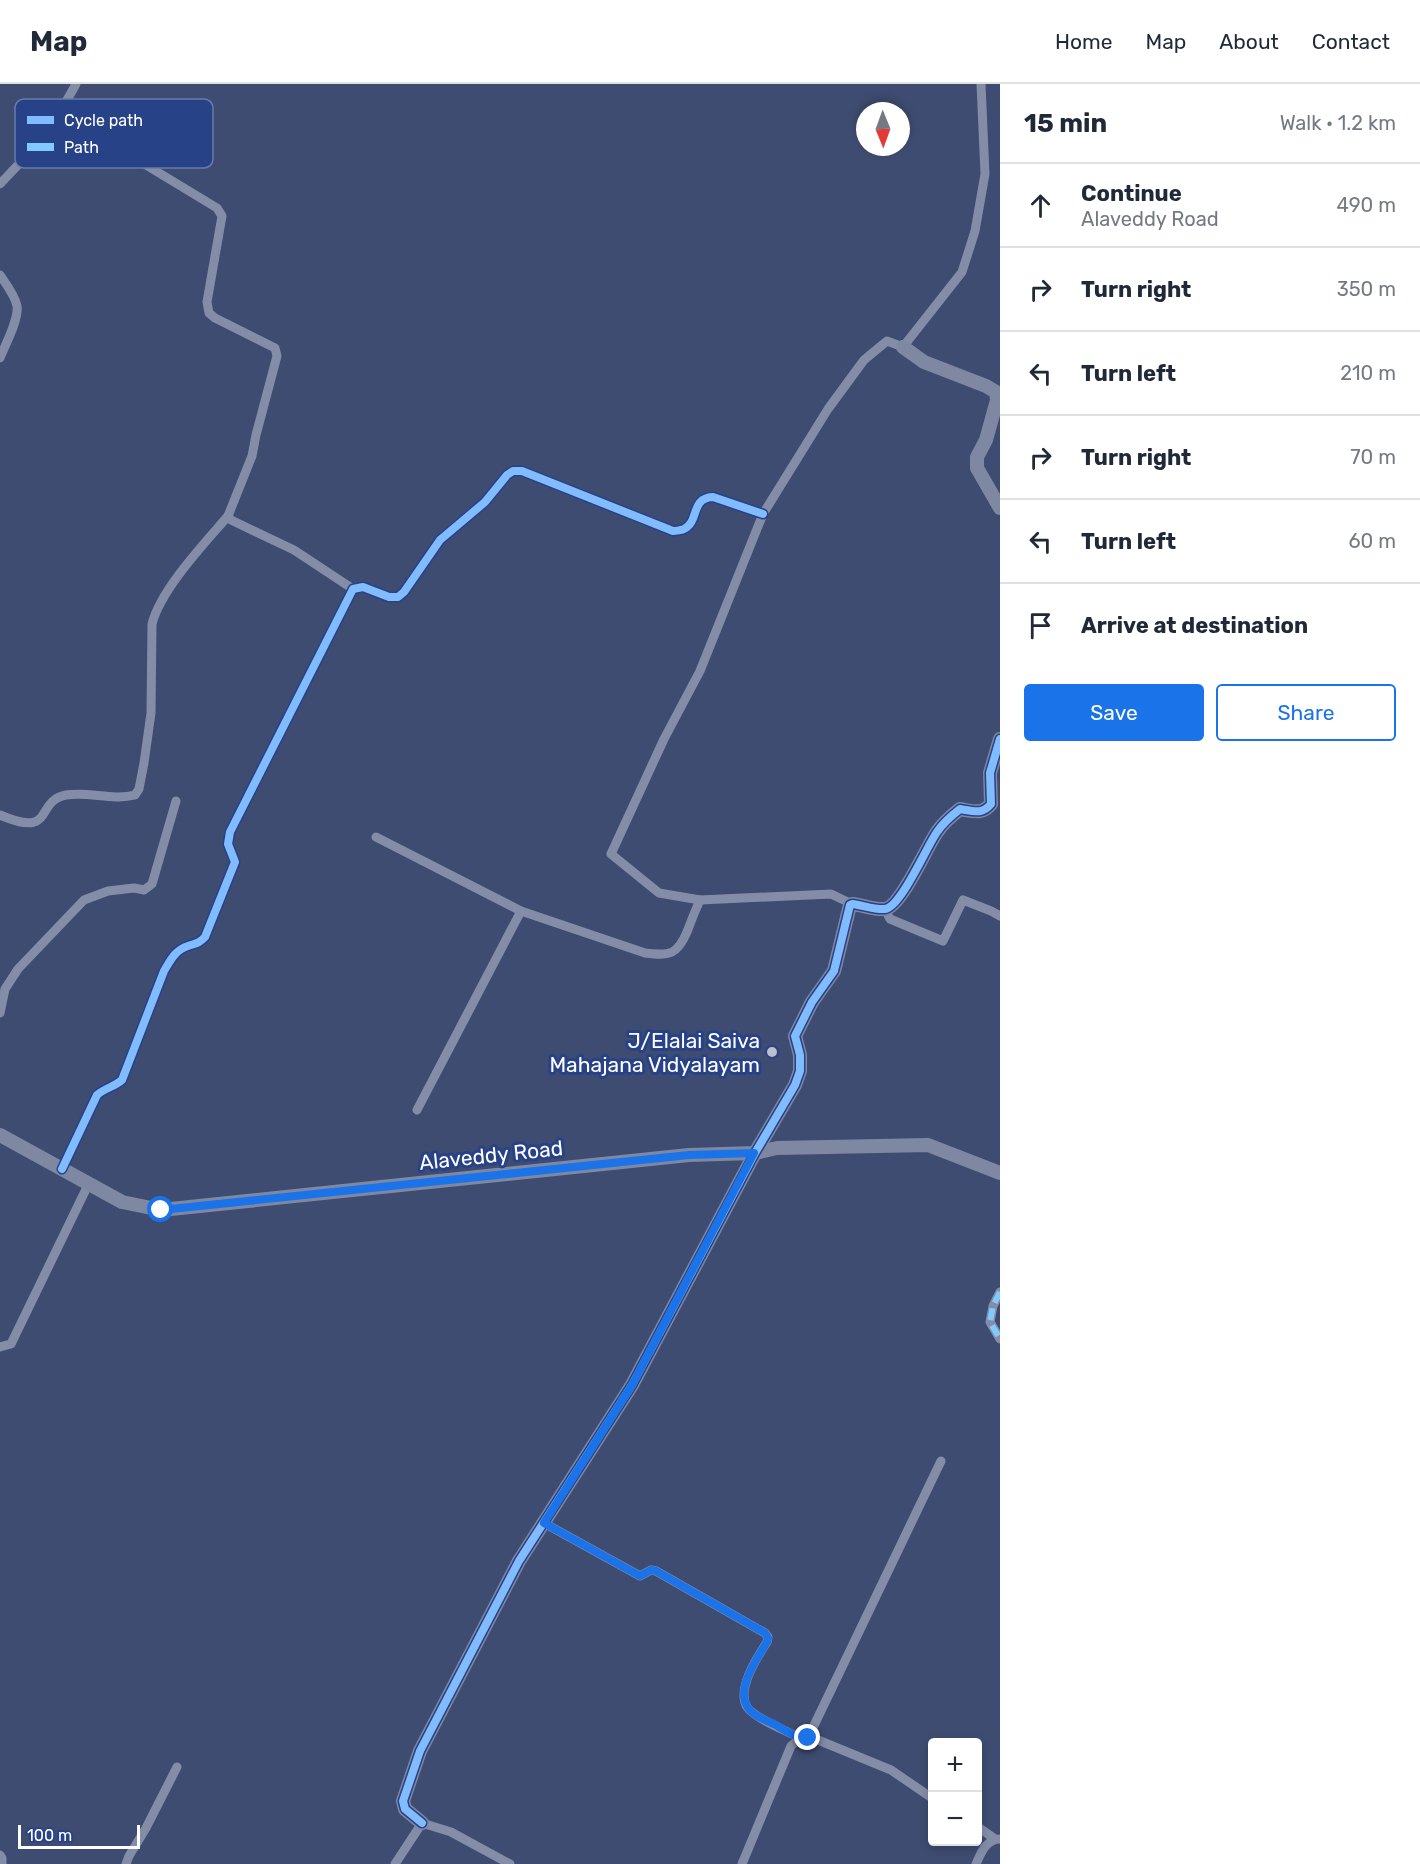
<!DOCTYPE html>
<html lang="en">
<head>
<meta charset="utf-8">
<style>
  :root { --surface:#fff; --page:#f2f2f3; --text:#1f2937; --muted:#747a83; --line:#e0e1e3; --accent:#1a73e8 }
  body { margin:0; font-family:Rubik,sans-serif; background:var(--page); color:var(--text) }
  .controls { position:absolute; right:18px; bottom:18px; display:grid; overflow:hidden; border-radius:6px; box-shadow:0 3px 9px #0003 }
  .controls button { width:54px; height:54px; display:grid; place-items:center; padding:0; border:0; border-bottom:2px solid var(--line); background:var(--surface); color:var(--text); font:30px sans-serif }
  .compass { position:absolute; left:856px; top:18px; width:54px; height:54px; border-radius:50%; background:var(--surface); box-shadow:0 3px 9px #0003; rotate:179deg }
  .scale { position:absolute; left:18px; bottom:15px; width:122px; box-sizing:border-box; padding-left:6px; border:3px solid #fff; border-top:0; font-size:16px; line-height:21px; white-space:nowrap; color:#fff; -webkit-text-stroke:4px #284287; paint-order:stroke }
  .stop { position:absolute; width:18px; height:18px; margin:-14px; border:4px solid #1a73e8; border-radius:50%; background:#fff }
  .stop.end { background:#1a73e8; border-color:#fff; box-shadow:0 2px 6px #0008 }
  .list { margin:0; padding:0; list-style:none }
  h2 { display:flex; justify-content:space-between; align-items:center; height:78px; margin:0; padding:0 24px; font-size:26px }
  h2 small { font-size:20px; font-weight:400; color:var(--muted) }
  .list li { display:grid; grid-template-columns:39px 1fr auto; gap:18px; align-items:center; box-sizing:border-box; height:84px; padding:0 24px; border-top:2px solid var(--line) }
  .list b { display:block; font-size:22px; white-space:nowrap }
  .list p { margin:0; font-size:20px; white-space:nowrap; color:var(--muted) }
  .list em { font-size:20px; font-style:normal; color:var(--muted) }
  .actions { display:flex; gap:12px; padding:18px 24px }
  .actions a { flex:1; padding:14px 0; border:2px solid var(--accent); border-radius:6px; text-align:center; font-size:21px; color:var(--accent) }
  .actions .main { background:var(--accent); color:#fff }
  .icon { flex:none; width:33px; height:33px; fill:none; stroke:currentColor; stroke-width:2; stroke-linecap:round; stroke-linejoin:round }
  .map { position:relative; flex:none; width:1000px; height:1780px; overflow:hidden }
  header { display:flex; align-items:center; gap:36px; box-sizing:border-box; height:84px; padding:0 30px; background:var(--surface); border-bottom:2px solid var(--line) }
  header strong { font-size:28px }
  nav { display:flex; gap:33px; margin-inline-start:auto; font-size:21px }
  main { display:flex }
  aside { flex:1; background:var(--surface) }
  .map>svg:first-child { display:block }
</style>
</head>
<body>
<header>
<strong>Map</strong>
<nav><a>Home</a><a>Map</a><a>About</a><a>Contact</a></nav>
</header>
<main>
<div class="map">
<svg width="1000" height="1780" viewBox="0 0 1000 1780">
  <rect width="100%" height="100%" fill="#3e4c71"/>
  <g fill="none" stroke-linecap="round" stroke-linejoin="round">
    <g stroke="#848da7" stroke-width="9">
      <polyline points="60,29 217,124 222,132 207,218 209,229 215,234 275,264 277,272 256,351 252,372 228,432 231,436 294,466 353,505"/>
      <polyline points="0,100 49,48 76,0"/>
      <path d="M0,191C6,200 15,211 17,222C19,236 5,261 0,274"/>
      <path d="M0,731C56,755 34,717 66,711C89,707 112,717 135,711L139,705L144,679L151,629L152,540C161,505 204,460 228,432"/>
      <path d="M376,753L521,827L645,869C670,872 677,871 687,848C691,837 695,827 700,816"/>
      <polyline points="852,820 831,810 700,816 659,809 611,770 664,655 700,587 763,430 828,325 864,276 887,257 903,263 962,188 975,147 985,90 981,0"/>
      <polyline points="885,825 890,835 943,857 963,816 991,827 1000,832"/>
      <polyline points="0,929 5,905 18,885 84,816 108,807 134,804 144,806 152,800 176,717"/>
      <polyline points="417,1026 521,827"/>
      <path d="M62,1085L97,1011C105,1004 114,1003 122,996L164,887C170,877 175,866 188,862C197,859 198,860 205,853L235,778L228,760L230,748L353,505L363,503L389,513H398L404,508L440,456L485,418L507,391L513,387H522L673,447C675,447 683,446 684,445C700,437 690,414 713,413L763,430"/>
      <polyline points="1000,1208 993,1222 990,1238 1000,1255"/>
      <polyline points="0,1263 11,1260 89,1099"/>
      <path d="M544,1439L640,1492L651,1486L656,1487L765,1549L768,1553L767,1558C758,1572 736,1605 747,1623C754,1634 787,1647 800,1654"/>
      <polyline points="808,1654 941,1377"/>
      <polyline points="978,1743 995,1755"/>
      <polyline points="0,1771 2,1774 2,1780"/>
      <polyline points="126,1780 129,1772 146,1744 177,1683"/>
      <polyline points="395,1780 422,1739 451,1748 510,1780"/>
      <polyline points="742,1780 791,1662 800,1654 818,1656 891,1686 932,1714"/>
      <path d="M976,1780C981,1769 986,1755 1000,1755"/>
    </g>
    <g stroke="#7f88a2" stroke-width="14">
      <polyline points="903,263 924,278 986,302 996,308 997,316 986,356 977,373 977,384 1000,424"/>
      <polyline points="0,1051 122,1118 161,1126 689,1071 755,1069 777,1064 928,1061 1000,1089"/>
      <path d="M422,1739L405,1725L403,1717L420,1667L519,1477L632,1301L755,1069L795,1001L800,987V971L795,952L812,918L834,887L850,821L852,820C862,821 875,826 885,825C901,823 927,762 937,748C943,739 951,732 960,725C973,727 982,731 991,720L990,689L1000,655"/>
    </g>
    <polyline stroke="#80caff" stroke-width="6" stroke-dasharray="12 6" stroke-linecap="butt" points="1000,1208 993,1222 990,1238 1000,1255"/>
    <g stroke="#284287" stroke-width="11">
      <g id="cycleway">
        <path d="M62,1085L97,1011C105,1004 114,1003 122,996L164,887C170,877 175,866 188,862C197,859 198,860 205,853L235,778L228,760L230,748L353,505L363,503L389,513H398L404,508L440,456L485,418L507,391L513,387H522L673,447C675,447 683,446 684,445C700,437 690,414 713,413L763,430"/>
        <path d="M422,1739L405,1725L403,1717L420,1667L519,1477L632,1301L755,1069L795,1001L800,987V971L795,952L812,918L834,887L850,821L852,820C862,821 875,826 885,825C901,823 927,762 937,748C943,739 951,732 960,725C973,727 982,731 991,720L990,689L1000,655"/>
      </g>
    </g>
    <use href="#cycleway" stroke="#80bcff" stroke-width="8"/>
  </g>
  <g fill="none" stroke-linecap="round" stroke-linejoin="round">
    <path stroke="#1a73e8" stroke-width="8" d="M161,1126L689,1071L754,1069L632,1301L544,1439L640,1492L651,1486L656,1487L765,1549L768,1554L767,1558C758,1573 736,1604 747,1622C751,1631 765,1636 774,1640C785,1646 795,1654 808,1654"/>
  </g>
  <circle fill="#bbc0cd" stroke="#284287" stroke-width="2" cx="772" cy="968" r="6"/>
  <g text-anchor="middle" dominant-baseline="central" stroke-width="6" stroke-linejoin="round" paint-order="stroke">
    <g font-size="21" fill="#fff" stroke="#284287" text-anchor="end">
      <text x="760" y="956">J/Elalai Saiva<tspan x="760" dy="24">Mahajana Vidyalayam</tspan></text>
    </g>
    <g font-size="21" fill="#fff" stroke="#284287">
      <text transform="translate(491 1071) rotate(-6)">Alaveddy Road</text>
    </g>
  </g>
  <rect x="15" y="15" width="198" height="69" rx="9" fill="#284287" stroke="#687bab" stroke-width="1.5"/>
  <rect x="27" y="32" width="27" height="8" fill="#80bcff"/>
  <rect x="27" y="59" width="27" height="8" fill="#80caff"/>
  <g font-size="16" fill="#fff">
    <text x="64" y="42">Cycle path</text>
    <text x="64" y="69">Path</text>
  </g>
</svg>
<div class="controls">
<button>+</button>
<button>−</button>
</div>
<svg class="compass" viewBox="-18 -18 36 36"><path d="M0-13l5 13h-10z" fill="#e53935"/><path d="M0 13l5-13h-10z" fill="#747a83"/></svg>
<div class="scale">100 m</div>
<div class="stop" style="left:161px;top:1126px"></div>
<div class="stop end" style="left:808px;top:1654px"></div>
</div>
<aside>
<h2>15 min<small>Walk · 1.2 km</small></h2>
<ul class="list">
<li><svg class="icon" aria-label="ahead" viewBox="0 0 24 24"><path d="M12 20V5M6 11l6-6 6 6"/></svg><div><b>Continue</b><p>Alaveddy Road</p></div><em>490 m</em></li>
<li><svg class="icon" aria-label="right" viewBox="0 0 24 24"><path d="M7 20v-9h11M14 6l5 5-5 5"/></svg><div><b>Turn right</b></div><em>350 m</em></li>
<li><svg class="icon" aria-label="left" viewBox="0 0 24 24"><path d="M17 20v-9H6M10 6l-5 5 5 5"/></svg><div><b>Turn left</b></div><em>210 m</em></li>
<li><svg class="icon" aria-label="right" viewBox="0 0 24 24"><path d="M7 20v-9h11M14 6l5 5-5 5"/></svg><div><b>Turn right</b></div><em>70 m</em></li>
<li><svg class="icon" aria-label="left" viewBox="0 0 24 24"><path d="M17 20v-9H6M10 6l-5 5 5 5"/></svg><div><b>Turn left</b></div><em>60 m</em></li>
<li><svg class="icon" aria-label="arrive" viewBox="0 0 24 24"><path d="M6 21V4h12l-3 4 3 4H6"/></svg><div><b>Arrive at destination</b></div></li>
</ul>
<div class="actions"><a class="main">Save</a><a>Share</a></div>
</aside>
</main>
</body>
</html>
